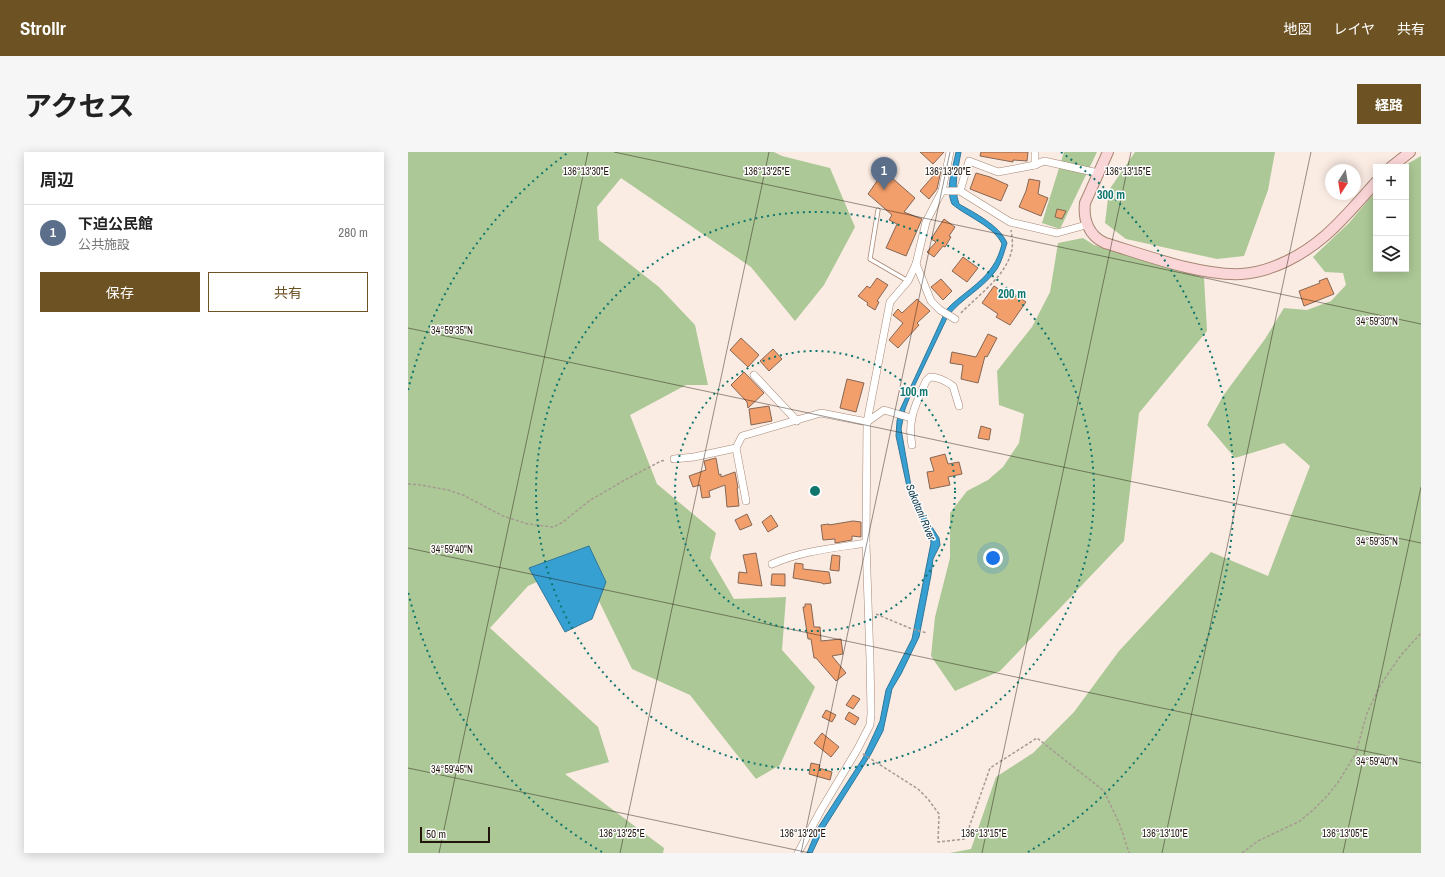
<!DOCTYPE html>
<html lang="ja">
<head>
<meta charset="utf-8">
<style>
  :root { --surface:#fff; --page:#f6f6f6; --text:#222; --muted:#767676; --line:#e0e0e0; --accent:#6d5324 }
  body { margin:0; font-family:"Archivo Narrow","Noto Sans JP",sans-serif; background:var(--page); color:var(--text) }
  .controls { position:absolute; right:12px; top:12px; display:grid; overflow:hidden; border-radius:0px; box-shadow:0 2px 10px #0003 }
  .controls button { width:36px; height:36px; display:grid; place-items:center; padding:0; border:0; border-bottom:1px solid var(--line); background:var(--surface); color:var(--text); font:20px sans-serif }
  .compass { position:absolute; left:917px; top:12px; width:36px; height:36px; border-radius:50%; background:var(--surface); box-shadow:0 2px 10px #0003; rotate:192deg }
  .scale { position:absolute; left:12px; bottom:10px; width:70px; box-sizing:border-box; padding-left:4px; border:2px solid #22160e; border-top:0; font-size:11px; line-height:14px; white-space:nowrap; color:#22160e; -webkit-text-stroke:3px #fcfcfc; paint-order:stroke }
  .you { position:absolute; left:585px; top:406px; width:14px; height:14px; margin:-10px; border:3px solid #fff; border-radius:50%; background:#1a73e8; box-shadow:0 0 0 6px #1a73e833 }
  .badge { display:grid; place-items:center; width:26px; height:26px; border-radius:50%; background:var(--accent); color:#fff; font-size:13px; font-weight:700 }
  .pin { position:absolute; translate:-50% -33px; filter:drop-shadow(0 1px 2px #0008) }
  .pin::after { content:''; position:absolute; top:21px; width:14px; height:12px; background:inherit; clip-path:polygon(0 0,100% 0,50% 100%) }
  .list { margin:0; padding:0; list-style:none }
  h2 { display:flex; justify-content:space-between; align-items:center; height:52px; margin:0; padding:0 16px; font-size:17px }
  h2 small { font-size:13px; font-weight:400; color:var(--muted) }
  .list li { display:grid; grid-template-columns:26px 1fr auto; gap:12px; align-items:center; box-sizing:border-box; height:56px; padding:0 16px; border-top:1px solid var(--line) }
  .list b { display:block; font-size:15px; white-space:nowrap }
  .list p { margin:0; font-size:13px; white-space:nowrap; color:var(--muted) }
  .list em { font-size:13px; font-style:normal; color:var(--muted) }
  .actions { display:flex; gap:8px; padding:12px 16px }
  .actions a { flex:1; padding:9px 0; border:1px solid var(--accent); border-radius:0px; text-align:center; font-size:14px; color:var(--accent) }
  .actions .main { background:var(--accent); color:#fff }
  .icon { flex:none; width:22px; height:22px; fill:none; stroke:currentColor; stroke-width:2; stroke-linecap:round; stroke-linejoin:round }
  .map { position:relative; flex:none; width:1013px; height:701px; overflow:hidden; border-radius:0px }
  header { display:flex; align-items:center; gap:24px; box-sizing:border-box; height:56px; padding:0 20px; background:var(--accent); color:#fff }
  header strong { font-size:19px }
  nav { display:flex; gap:22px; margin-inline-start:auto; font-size:14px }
  .intro { display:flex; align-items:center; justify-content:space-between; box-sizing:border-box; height:96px; padding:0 24px }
  h1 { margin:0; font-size:28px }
  .button { padding:10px 18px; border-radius:0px; background:var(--accent); color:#fff; font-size:14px; font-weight:700 }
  main { display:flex; gap:24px; padding:0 24px }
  aside { flex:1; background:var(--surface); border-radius:0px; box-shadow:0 2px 10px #0003 }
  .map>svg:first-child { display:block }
</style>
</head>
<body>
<header>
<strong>Strollr</strong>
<nav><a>地図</a><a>レイヤ</a><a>共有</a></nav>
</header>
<div class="intro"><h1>アクセス</h1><a class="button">経路</a></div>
<main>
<aside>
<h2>周辺<small></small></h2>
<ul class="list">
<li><span class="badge" style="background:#5c6f8a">1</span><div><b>下迫公民館</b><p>公共施設</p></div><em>280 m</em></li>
</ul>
<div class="actions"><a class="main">保存</a><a>共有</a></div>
</aside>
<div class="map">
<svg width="1013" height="701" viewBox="0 0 1013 701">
  <rect width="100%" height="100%" fill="#faebe3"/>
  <g fill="#acc896">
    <polygon points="0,0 366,0 374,4 422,16 447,75 416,133 387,169 343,115 213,26 189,55 191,88 251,135 287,173 300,233 278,233 222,263 249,332 308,381 302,406 326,447 378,445 374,498 407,535 372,613 348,627 282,543 224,517 172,410 120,434 82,476 190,575 201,610 157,622 256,696 255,701 0,701"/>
    <polygon points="656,0 689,0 652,77 634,71"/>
    <polygon points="727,0 867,0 860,38 836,104 809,107 718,87 697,71 701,38"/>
    <polygon points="1013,4 1013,701 542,701 563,697 588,625 625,601 666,560 711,499 803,400 860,424 902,314 876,291 827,306 799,273 815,244 857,187 876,156 899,158 923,149 938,133 935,121 917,120 905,105 941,71 968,39 968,117 998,117 998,15 994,15"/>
    <polygon points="675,86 686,93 796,126 799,179 731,261 716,389 592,519 547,539 523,504 527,465 542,406 542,361 559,339 580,328 595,315 611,291 616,262 591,253 589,219 624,175 642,140 650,91"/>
  </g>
  <g fill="#37a0d3" stroke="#317798">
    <path d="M548,0H553C550,17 545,35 551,52C567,61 592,74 599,91C596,100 594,109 589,117C576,136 554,146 540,164L505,237L497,257L493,277L503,334L515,361L531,386L532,393L525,407L523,423L511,485L493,522L484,537L475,579L463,602L415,678L404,701H399L409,677L455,606L472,569L478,538L504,487L523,391L522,383L501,344L488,284L489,269L491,260L538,158C552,143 573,132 584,115C589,108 592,100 594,92C587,75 558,64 544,52C537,36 545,16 548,0Z"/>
    <polygon points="181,394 198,430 184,467 157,480 121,416"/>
  </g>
  <g fill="#f29f6b" stroke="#866754">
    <polygon points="512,0 536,0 525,12"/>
    <polygon points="573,0 620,0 619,9 605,8 605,10 572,4"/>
    <polygon points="534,14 529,37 521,47 512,39"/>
    <polygon points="476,19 507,46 496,60 514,67 498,104 478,96 489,72 481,68 484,63 460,42"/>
    <polygon points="568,21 582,25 600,33 593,49 562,37"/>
    <polygon points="621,27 632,29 630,42 640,46 633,64 611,55 618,39"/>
    <polygon points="649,57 658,59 654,67 647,65"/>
    <polygon points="536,67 547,75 541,84 543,85 537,95 535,94 526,105 519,100 528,90 523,87"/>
    <polygon points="555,105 570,116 559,130 544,119"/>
    <polygon points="469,126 480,133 469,149 471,150 467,158 459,153 460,151 450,144 459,134 462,136"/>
    <polygon points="919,126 926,142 896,154 891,139 912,131 911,129"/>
    <polygon points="533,127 544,139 535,148 523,135"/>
    <polygon points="586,134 598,142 601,138 618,150 602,173 588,165 590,162 574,151"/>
    <polygon points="509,147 522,159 509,171 511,173 490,196 481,188 495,171 485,163 490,157 494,161"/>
    <polygon points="580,182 589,186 579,205 577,204 570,231 553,227 555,213 542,211 544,200 568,205"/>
    <polygon points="333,186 351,203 340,215 322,198"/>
    <polygon points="365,197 374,207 361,219 352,209"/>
    <polygon points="336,220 356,241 340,256 339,250 323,233"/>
    <polygon points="439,227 456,231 448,260 432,256"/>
    <polygon points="361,254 364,269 343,273 341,257"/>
    <polygon points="573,274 583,277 581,288 570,286"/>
    <polygon points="537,302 540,312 551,310 554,322 540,325 542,333 522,337 519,320 526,319 522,306"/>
    <polygon points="308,306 311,323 313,322 313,325 327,320 330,336 329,336 331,354 319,355 317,333 301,339 302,345 294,346 292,333 285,335 281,324 298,318 296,309"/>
    <polygon points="339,362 344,373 332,378 327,368"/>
    <polygon points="363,363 370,374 360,380 354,370"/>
    <polygon points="445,369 453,370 453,385 444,384 444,388 427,391 427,387 415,388 413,373 421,372 421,373"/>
    <polygon points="348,401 354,434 330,431 331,420 339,421 335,403"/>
    <polygon points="424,403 432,404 431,419 422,418"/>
    <polygon points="387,411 395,412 395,417 421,420 423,431 415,432 414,431 385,426"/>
    <polygon points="364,422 377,422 377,434 363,433"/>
    <polygon points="397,452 403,452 406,475 412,475 413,489 433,487 435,502 424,504 438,521 428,529 408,506 406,506 403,487 400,487 395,455 397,455"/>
    <polygon points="445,543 452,547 445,557 438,553"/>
    <polygon points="418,558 428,563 424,570 414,565"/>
    <polygon points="441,560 451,566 447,573 437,567"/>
    <polygon points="414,581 431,595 423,605 406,591"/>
    <polygon points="403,611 412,613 411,616 424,620 422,628 401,622"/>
  </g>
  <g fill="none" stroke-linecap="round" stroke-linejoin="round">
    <g stroke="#a78773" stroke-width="5">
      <polyline id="lane" points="470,58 462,107 500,129"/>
    </g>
    <g stroke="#a78773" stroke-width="8">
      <g id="street">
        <polyline points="627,13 627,0"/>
        <polyline points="534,39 552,39 602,70 649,81 678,73"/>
        <polyline points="552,39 561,9 590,20 627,13 636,9 690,21"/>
        <polyline points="508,112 523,149 532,158 547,167"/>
        <polyline points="346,223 389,269"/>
        <path d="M504,293C499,267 508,252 518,229L522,225C531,225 538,229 545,234L551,254"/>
        <polyline points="328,296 338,349"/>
        <polyline points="266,307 286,305 328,296 334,284 413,261 459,270 476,258 503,266"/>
        <path d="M364,412C393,399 426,396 458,391"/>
        <polyline points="390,701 413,658 449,598 462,573 463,562 462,508 458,391 459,270 482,150 500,129 508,112 518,70 534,39 542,0"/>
      </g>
    </g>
    <g stroke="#a78773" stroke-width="12">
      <g id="secondary">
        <path d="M700,0L677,51C675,68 681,84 697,91C737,103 792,124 833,122C864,120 895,103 918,83C936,67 952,48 968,30"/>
        <polyline points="983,15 1002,0"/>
      </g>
    </g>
    <g stroke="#a69991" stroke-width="1.5" stroke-dasharray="3 2" stroke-linecap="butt">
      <path d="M553,161C570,143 599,124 604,97C605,91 604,84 603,78"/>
      <polyline points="0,332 13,333 40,338 55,343 95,364 120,372 145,375 155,370 181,349 215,329 253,309 258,308"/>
      <polyline points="468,462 504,477 519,481"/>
      <polyline points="455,602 510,637 520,647 531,662 530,690 557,687 582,616 629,586 696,639 712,673 721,701"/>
      <polyline points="834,701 850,689 892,669 905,658 920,643 931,629 948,601 959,561 973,532 993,503 1013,481"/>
    </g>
    <use href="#lane" stroke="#fff" stroke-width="3.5"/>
    <use href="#street" stroke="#fff" stroke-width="7"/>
    <use href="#secondary" stroke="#fbd6d8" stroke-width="10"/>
  </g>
  <path fill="none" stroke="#22160e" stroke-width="1" stroke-opacity="0.45" d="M206,0L1013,172M0,176L1013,391M0,396L1013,611M0,616L402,701M31,701L180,0M212,701L361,0M393,701L542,0M574,701L723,0M754,701L903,0M935,701L1013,335"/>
  <g fill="none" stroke="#0f766e" stroke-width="2" stroke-dasharray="2 4">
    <circle cx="407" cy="339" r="140"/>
    <circle cx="407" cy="339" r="279"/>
    <path d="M194 700A419 419 0 0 1 0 440M0 238A419 419 0 0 1 161 0M653 0A419 419 0 0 1 620 700"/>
  </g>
  <g text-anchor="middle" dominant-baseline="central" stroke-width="3" stroke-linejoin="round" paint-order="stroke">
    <g font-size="11" font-style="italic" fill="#07354a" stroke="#fcfcfc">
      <text transform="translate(513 360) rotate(67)">Sakotani River</text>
    </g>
  </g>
  <g font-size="10" text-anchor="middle" fill="#22160e" stroke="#fcfcfc" stroke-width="3" stroke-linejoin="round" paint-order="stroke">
    <text x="178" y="23">136°13'30"E</text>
    <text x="359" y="23">136°13'25"E</text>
    <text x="540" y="23">136°13'20"E</text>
    <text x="720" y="23">136°13'15"E</text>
    <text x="969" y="173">34°59'30"N</text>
    <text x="44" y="182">34°59'35"N</text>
    <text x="969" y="393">34°59'35"N</text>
    <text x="44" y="401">34°59'40"N</text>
    <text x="969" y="613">34°59'40"N</text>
    <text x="44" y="621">34°59'45"N</text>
    <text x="214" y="685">136°13'25"E</text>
    <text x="395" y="685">136°13'20"E</text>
    <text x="576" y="685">136°13'15"E</text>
    <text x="757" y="685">136°13'10"E</text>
    <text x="937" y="685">136°13'05"E</text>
  </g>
  <circle cx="407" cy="339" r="6" fill="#0f766e" stroke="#fcfcfc" stroke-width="2"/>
  <g font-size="12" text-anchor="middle" font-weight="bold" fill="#0f766e" stroke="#fcfcfc" stroke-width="3" stroke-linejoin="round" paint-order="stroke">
    <text x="703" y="47">300 m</text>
    <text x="604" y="146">200 m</text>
    <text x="506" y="244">100 m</text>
  </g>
</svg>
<div class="controls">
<button>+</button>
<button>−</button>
<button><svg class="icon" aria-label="layers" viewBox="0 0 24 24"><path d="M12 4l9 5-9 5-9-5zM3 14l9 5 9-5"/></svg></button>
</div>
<svg class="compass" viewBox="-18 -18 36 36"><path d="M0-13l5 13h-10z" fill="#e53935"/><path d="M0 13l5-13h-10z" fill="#767676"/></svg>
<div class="scale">50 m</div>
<div class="you"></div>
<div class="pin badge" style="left:476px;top:38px;background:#5c6f8a">1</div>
</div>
</main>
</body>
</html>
